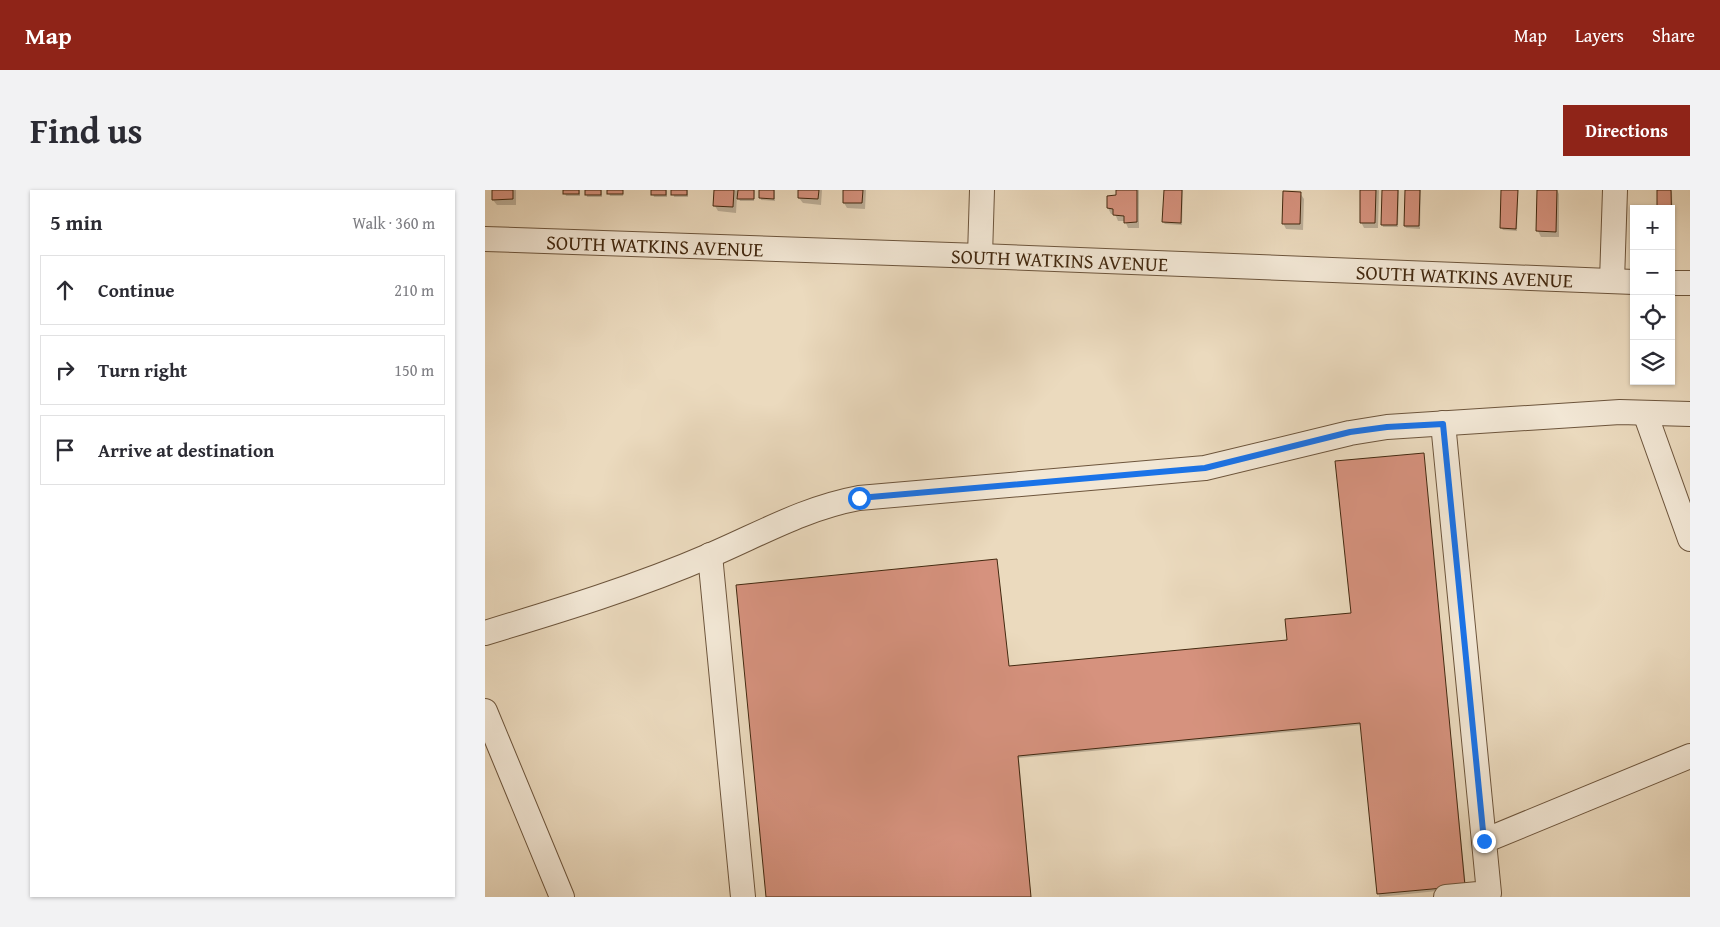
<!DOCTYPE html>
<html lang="en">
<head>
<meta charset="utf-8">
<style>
  :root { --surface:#fff; --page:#f2f2f3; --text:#2b2b33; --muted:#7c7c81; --line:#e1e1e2; --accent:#8f2418 }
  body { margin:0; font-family:"Gentium Book Plus",serif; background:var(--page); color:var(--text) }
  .controls { position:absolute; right:15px; top:15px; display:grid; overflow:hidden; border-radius:0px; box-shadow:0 1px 4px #0004 }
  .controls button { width:45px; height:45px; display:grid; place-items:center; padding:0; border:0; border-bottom:1px solid var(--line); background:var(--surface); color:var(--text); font:25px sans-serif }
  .stop { position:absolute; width:15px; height:15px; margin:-11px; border:4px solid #1a73e8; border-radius:50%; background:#fff }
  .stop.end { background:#1a73e8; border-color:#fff; box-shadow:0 1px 5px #0008 }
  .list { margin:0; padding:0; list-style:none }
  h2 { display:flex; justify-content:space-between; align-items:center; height:65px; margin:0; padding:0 20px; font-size:21px }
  h2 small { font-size:16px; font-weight:400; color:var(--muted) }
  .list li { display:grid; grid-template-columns:32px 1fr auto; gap:15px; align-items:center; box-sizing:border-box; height:70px; margin:0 10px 10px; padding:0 10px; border:1px solid var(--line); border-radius:0px }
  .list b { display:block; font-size:19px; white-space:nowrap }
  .list em { font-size:16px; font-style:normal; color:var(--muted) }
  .icon { flex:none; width:28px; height:28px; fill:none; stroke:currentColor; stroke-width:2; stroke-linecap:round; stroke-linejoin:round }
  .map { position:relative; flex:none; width:1205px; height:707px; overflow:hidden; border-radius:0px }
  header { display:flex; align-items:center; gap:30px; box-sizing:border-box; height:70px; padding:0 25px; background:var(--accent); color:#fff }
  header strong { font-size:24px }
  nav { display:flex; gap:28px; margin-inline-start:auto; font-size:18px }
  .intro { display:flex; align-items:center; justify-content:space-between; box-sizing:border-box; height:120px; padding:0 30px }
  h1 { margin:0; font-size:35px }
  .button { padding:12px 22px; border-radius:0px; background:var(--accent); color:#fff; font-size:18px; font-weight:700 }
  main { display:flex; gap:30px; padding:0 30px }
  aside { flex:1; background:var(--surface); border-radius:0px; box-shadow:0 1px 4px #0004 }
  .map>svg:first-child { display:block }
</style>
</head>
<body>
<header>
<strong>Map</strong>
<nav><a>Map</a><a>Layers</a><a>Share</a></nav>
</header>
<div class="intro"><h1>Find us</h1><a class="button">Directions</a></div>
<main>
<aside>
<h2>5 min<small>Walk · 360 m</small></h2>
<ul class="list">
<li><svg class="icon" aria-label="ahead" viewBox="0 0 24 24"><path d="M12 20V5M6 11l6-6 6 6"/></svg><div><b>Continue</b></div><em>210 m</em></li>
<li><svg class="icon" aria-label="right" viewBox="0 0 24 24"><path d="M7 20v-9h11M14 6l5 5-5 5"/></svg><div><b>Turn right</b></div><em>150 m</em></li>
<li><svg class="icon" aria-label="arrive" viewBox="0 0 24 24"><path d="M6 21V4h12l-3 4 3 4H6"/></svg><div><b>Arrive at destination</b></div></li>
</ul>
</aside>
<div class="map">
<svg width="1205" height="707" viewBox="0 0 1205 707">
  <rect width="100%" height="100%" fill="#ebdabe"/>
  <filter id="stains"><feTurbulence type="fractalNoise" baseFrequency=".004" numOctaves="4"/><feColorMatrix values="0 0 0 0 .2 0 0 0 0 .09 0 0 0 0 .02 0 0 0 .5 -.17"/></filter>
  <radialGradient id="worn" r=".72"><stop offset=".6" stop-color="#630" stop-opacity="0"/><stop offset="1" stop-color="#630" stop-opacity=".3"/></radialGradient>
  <g fill="#0003">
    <polygon points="8,0 31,0 31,15 12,15 8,10"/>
    <polygon points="79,0 95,0 95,6 81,6"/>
    <polygon points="101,0 117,0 117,7 102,7"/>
    <polygon points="123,0 138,0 138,6 125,6"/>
    <polygon points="167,0 182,0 182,7 169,7"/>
    <polygon points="188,0 203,0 203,7 189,7"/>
    <polygon points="231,0 270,0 269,11 255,11 252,5 251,23 233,21 230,16"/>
    <polygon points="275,0 290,0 290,11 276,10"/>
    <polygon points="315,0 337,0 336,15 318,13 314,8"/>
    <polygon points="359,0 381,0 380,19 362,18 359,13"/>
    <polygon points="632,0 654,0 654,38 643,38 640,31 633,31 630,24 626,24 623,18 632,7"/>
    <polygon points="680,0 698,0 697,35 680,34 678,32"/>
    <polygon points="876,0 894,0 893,38 879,38 876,32"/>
    <polygon points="898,0 914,0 913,37 898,37 897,34"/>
    <polygon points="921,0 936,0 935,39 921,38 920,36"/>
    <polygon points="1018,0 1033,0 1032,41 1018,40 1016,37"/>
    <polygon points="1053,0 1072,0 1074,4 1074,47 1056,47 1053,41"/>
    <polygon points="1173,0 1186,0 1187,2 1188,46 1186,46 1186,19"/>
    <polygon points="815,3 819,9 818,40 801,39 798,33"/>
    <polygon points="938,264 981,698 894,707 877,535 534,568 546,707 283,707 511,370 524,478 803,451 868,424"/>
  </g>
  <g fill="#d6927e" stroke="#432910">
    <polygon points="7,0 28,0 28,9 7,10"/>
    <rect x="78" y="0" width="16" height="4"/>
    <rect x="100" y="0" width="16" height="5"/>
    <rect x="122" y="0" width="16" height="4"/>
    <rect x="166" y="0" width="15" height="5"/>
    <rect x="186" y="0" width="16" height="5"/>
    <polygon points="229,0 249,0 248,17 228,16"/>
    <polygon points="253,0 269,0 269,9 252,9"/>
    <polygon points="274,0 289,0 289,9 274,8"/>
    <polygon points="313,0 334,0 333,9 313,8"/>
    <polygon points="358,0 378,0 377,13 358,13"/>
    <polygon points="631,0 652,0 652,32 639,33 639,26 628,25 628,19 622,18 622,6 631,5"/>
    <polygon points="679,0 697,0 696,33 677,32"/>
    <polygon points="875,0 891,0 890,33 875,33"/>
    <polygon points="897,0 913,0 912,35 896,35"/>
    <polygon points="920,0 935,0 934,36 919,36"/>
    <polygon points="1016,0 1033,0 1031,39 1015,38"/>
    <polygon points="1052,0 1072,0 1071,42 1051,41"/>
    <polygon points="1172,0 1186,0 1187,44 1186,19 1172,19"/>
    <polygon points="798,1 816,2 815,34 797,34"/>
    <polygon points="939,263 980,696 892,704 875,533 533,566 546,707 281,707 251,395 512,369 524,476 802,450 800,429 866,423 850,271"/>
  </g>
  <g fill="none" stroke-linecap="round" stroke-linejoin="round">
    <g stroke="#6d553c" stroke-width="26">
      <g id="minor">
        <path id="s1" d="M0,49L495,66L1149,92"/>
        <polyline points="495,66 497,0"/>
        <polyline points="1127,91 1130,0"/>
        <polyline points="1186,93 1205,93"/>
        <polyline points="1160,223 1205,349"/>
        <polyline points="958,233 1004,703 961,707"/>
        <polyline points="225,365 258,707"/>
        <path d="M0,443C76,420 152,397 226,365C275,344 320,318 374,308L720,278L865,243L902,237L1135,222L1205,224"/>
        <polyline points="0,521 77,707"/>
        <polyline points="999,651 1205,566"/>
      </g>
    </g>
    <use href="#minor" stroke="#f2e7d5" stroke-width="24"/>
  </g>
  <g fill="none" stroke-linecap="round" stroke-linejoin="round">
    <polyline stroke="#1a73e8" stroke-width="6" points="374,308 720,278 865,242 902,237 958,234 999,651"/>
  </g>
  <g text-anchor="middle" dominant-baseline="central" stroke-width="4" stroke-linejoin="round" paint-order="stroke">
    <g font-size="20" fill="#432910" stroke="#f2e7d5">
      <text stroke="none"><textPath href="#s1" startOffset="170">SOUTH WATKINS AVENUE</textPath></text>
      <text stroke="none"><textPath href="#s1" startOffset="575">SOUTH WATKINS AVENUE</textPath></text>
      <text stroke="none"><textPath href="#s1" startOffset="980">SOUTH WATKINS AVENUE</textPath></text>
    </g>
  </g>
  <rect width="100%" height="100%" filter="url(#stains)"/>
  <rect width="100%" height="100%" fill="url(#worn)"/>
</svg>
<div class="controls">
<button>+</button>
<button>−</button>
<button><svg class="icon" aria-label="locate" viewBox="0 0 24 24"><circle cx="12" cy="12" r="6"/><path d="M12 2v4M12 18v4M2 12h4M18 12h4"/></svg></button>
<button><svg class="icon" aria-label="layers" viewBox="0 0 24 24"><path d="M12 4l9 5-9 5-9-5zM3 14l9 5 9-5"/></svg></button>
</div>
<div class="stop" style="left:374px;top:308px"></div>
<div class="stop end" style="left:999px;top:651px"></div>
</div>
</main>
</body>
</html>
